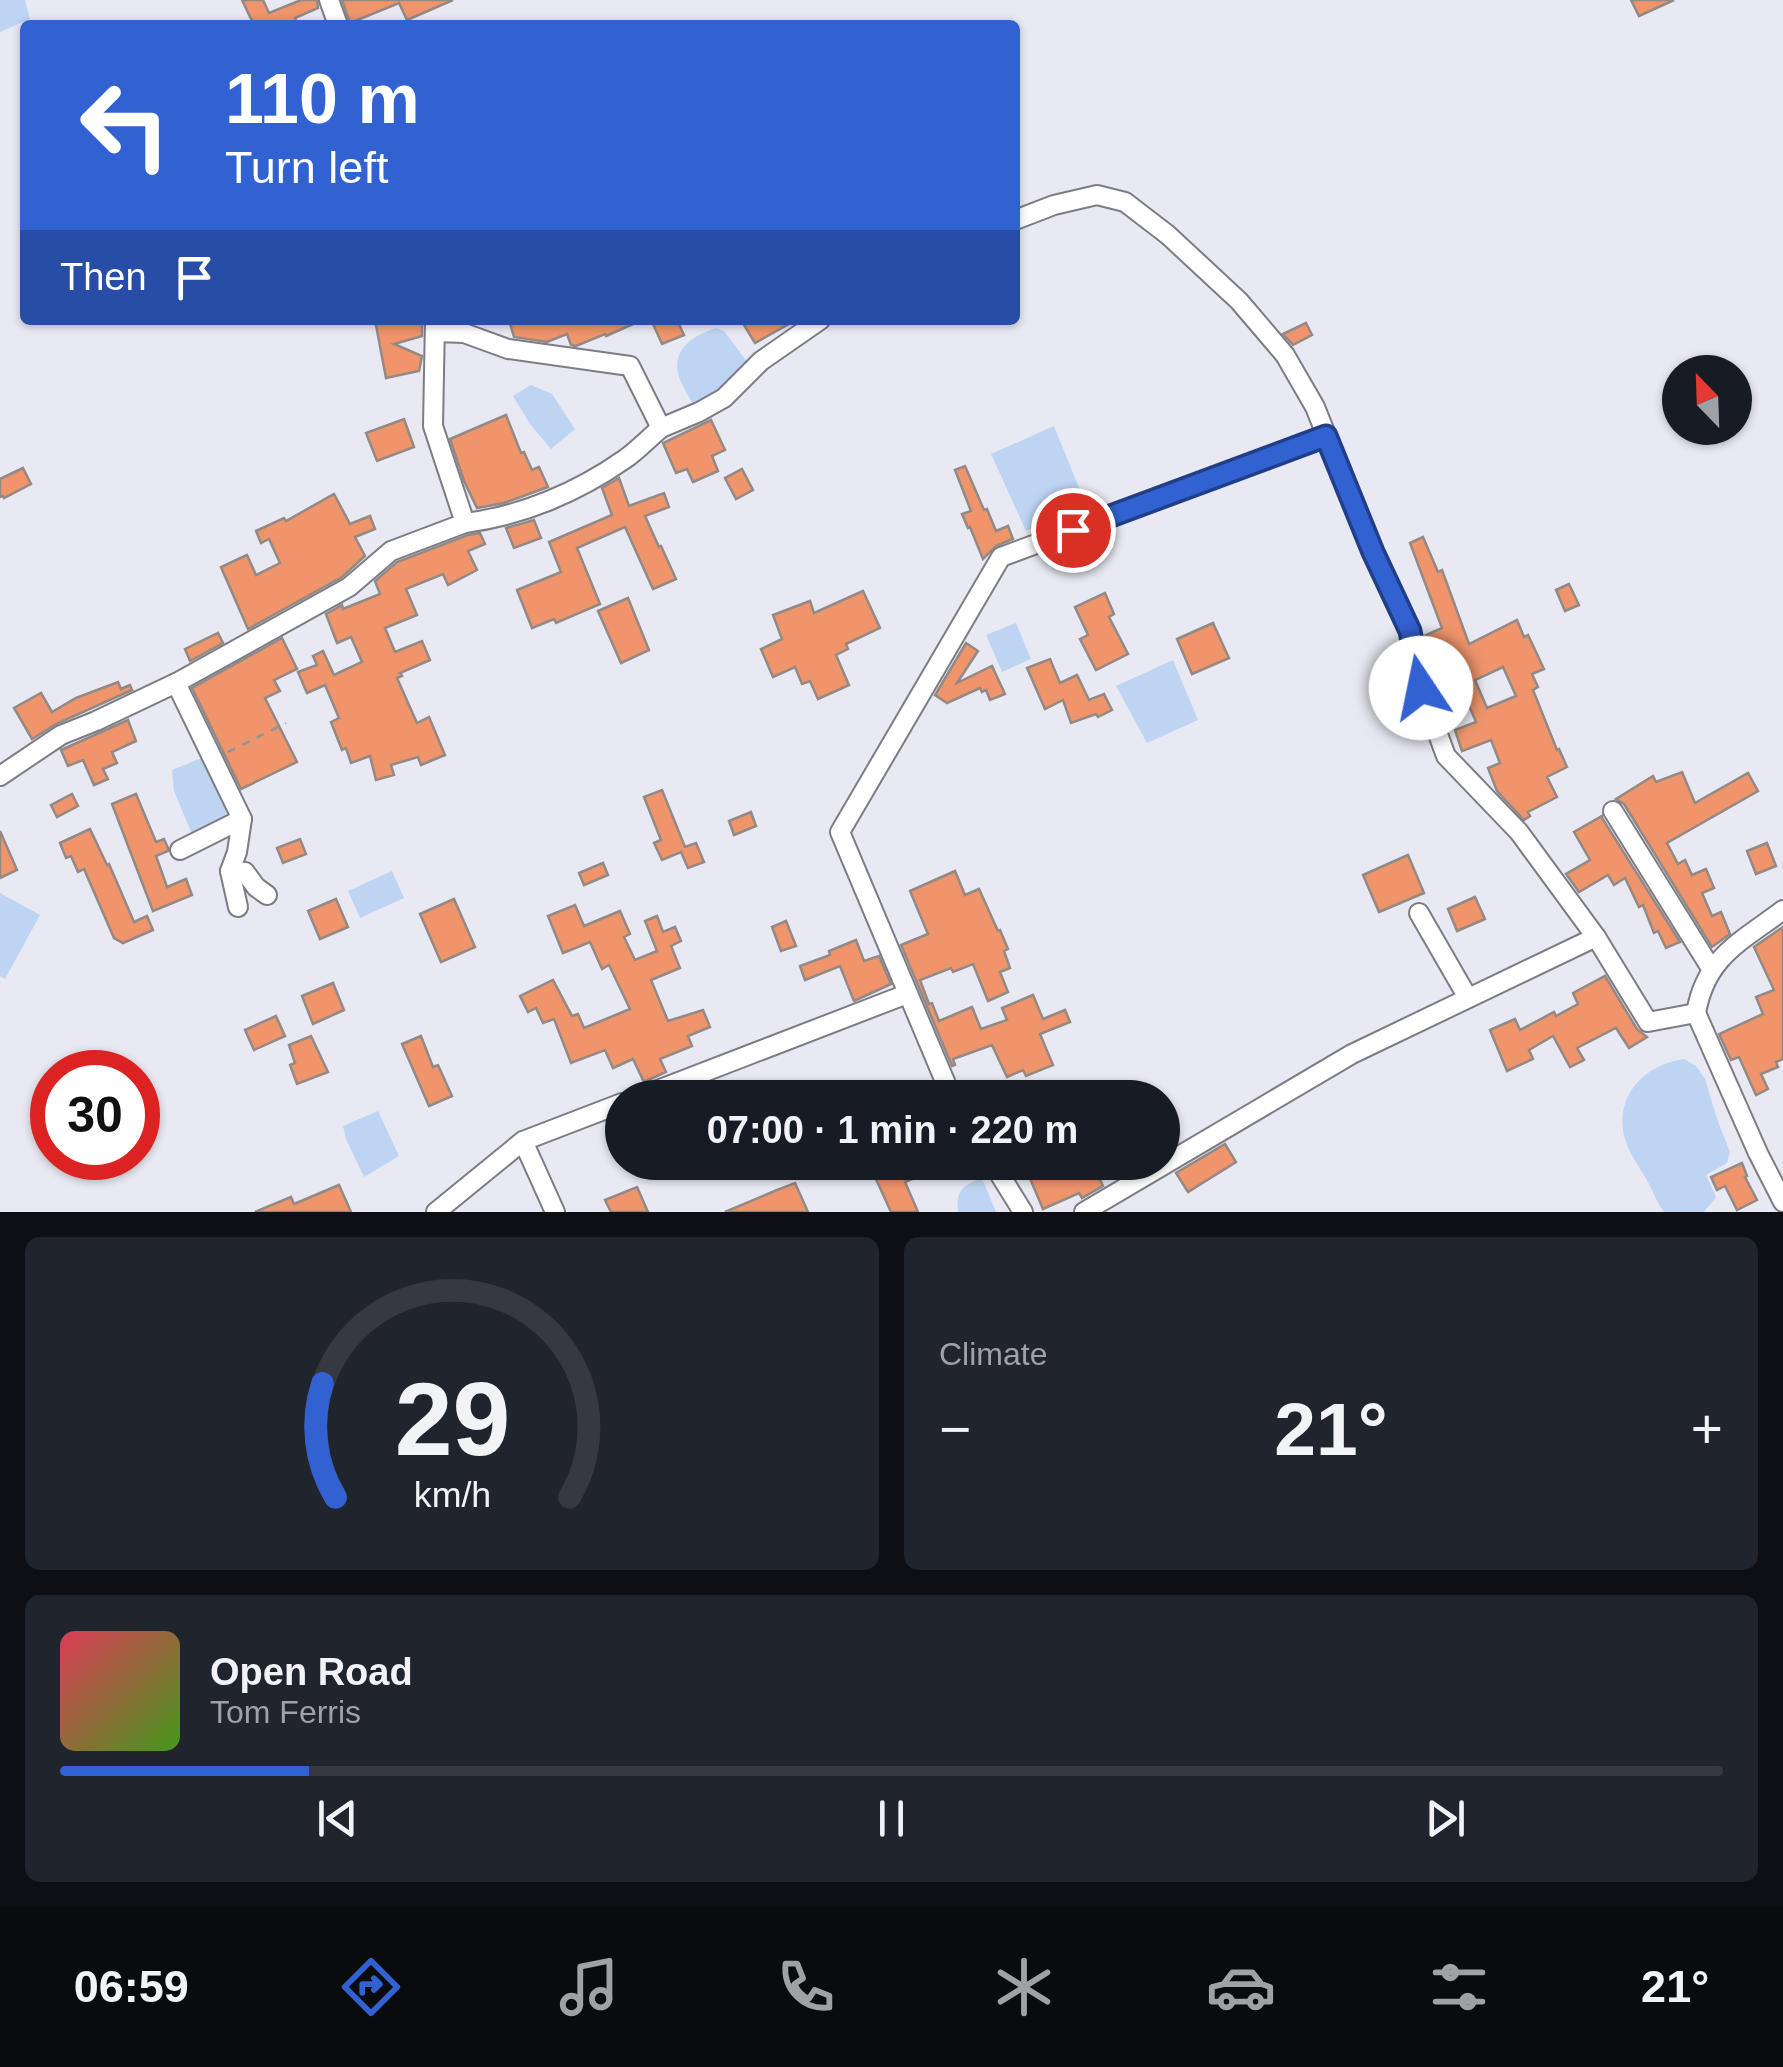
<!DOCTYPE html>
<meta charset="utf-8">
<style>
:root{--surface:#171b24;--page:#20242c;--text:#f1f3f6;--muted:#9ea1a6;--line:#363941;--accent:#3261d1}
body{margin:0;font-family:Helvetica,sans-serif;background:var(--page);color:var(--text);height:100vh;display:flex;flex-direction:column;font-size:38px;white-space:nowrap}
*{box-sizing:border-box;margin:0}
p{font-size:32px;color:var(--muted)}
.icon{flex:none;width:55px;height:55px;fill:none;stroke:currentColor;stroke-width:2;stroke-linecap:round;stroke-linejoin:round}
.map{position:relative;height:1212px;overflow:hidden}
.side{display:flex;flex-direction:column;gap:25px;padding:25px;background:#0d0f14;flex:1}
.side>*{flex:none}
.banner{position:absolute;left:20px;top:20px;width:1000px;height:305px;border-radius:10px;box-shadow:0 2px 8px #0004;background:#3261d1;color:#fff;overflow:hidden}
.needle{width:65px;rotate:337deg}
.controls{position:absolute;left:1662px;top:355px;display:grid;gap:20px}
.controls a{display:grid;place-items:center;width:90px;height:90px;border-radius:50%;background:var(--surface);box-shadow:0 2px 8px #0004;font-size:50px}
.speed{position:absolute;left:30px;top:1050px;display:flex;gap:20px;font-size:50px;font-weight:700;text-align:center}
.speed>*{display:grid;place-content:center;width:130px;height:130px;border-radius:50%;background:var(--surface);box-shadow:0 2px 8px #0004;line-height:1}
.speed .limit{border:15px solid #d22;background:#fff;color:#111}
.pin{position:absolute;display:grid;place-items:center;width:85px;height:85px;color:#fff;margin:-42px;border:5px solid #fff;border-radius:50%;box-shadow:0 2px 10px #0007}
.me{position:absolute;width:110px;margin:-55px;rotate:349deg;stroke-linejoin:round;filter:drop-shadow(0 0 8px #0008)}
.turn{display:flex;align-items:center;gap:35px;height:210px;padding:0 40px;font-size:45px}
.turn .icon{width:130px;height:130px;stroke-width:2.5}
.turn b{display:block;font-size:70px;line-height:85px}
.then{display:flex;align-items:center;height:95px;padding:0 40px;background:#0003;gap:20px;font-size:38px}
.big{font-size:75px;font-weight:800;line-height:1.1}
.side .card{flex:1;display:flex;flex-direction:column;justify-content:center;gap:15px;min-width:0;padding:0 35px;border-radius:15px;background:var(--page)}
.side .dial{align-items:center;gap:0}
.dial svg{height:260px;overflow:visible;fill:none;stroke:var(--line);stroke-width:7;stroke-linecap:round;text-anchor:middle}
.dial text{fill:var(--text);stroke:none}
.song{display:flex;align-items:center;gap:30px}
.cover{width:120px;height:120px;border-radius:15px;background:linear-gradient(135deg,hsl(350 70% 55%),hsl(100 70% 35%))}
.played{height:10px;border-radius:5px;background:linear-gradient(90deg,var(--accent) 15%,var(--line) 15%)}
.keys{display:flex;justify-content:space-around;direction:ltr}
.heat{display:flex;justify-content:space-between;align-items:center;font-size:55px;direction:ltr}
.side .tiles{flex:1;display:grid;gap:25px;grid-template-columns:1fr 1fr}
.card:last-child{grid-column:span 2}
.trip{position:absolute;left:605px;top:1080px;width:575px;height:100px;border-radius:50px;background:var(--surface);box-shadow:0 2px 8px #0004;font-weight:800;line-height:100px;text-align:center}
.tabs{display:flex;height:160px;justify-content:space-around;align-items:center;background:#090b0e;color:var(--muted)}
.tabs .icon{width:70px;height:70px}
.tabs .selected{color:var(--accent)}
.tabs b{font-size:45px;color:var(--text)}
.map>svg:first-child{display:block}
.water{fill:#bdd5f3}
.building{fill:#ef946b;stroke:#938985;stroke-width:2.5;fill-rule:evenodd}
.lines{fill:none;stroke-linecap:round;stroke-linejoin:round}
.minor-casing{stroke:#7d7c85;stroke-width:22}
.path{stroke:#93939a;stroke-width:2.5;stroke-dasharray:8 8;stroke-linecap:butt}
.minor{stroke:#fff;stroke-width:18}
.route-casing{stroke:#203f88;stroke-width:25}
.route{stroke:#3261d1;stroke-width:18}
</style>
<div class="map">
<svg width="1783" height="1212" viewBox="0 0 1783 1212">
<rect width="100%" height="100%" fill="#e9e9f3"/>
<g class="water">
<polygon points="0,0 25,0 30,19 0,32"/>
<path d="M716,328L724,331L748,363L707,402L692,403C688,394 680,383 678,373C673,347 695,335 716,328Z"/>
<polygon points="531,385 552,394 575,429 551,449 530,424 513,396"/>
<polygon points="1054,426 1086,505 1026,531 991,454"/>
<polygon points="1016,623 1031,659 1002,672 986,635"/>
<polygon points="1173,660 1198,720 1147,743 1116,686"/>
<polygon points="204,757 233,815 192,834 174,791 172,770"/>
<polygon points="392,871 404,898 360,918 348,891"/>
<polygon points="0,893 40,915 5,979 0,976"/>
<path d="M1684,1059L1696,1066L1705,1079L1717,1119L1730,1152L1727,1163L1706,1175L1716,1197L1704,1212H1664C1657,1203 1654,1193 1649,1184C1642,1170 1631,1157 1626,1142C1612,1099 1642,1065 1684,1059Z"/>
<polygon points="378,1111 399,1156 364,1177 346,1139 343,1126"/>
<path d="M982,1178L996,1212H958C956,1190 962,1186 982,1178Z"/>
</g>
<g class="building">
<polygon points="242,0 263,0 269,13 301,0 317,0 318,8 295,18 298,25 242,25 252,21"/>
<polygon points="342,0 453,0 407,20 399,3 350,23"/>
<polygon points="1631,0 1674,0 1639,16"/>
<polygon points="375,320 422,320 422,336 394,344 422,356 419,371 386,378"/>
<polygon points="509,320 642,320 606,336 605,334 576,346 571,345 567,334 547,342 514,337"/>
<polygon points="662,320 677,320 684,335 662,344 653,324"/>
<polygon points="754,320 796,320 755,343 744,325"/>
<polygon points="1306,323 1312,335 1293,345 1283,334"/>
<polygon points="506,415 521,453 524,452 532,470 539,467 548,487 504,503 477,508 464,481 450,439"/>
<polygon points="404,419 414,447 377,461 366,433"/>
<polygon points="711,420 725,450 712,456 718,471 693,482 687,469 676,473 663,443"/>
<polygon points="965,466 984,510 987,509 996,531 1008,526 1013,539 996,546 983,559 970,527 968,528 962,514 971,511 955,470"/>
<polygon points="23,468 31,484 4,498 3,496 0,497 0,479"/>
<polygon points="742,469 753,490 736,499 725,478"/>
<polygon points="619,478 629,506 664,493 669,507 645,516 659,547 661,546 676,579 653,589 625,527 577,548 600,604 556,623 554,619 532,628 517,590 561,572 549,542 612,515 602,488"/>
<polygon points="334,494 350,524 370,516 375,529 355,537 365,556 342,577 248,629 221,567 247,555 256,575 280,563 269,539 261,543 256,531 284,518 286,521"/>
<polygon points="534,520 541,538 514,548 506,528"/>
<polygon points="480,533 485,544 468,551 477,570 448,585 443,574 406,589 417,615 385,628 395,652 422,641 430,660 400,673 402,676 397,678 417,723 429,717 445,755 421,765 418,757 391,765 394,775 376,780 370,756 351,763 346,748 342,750 331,722 339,718 325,685 307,693 298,672 317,665 313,656 323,651 334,675 362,662 351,637 337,643 326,614 342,605 343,609 380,594 375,581 397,562 468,535"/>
<path d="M1423,537L1438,572L1442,570L1469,644L1517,620L1524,637L1528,635L1544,669L1532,674L1538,687L1533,690L1557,750L1559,749L1567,767L1547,777L1557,797L1528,812L1530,816L1524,820L1497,791L1488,768L1500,763L1491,740L1462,751L1455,730L1476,722L1458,680L1433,682L1424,636L1442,628L1410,543ZM1503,667L1516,696L1487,708L1475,680Z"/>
<polygon points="1569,584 1579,605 1565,611 1556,590"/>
<polygon points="863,591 880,628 846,644 848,649 836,655 849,685 818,699 810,681 802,684 795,667 773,677 761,649 782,639 773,615 810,601 814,613"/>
<polygon points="1105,593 1114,614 1109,617 1128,654 1096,670 1080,639 1088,635 1075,607"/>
<polygon points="628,598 649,650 621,663 598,611"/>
<polygon points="1213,623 1229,658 1192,674 1177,639"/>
<polygon points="218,633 223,643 190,661 185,649"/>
<polygon points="282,638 297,669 274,680 280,691 265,698 297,762 241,789 192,688"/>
<polygon points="966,643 978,651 957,683 992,666 1005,694 990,700 986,690 982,692 980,688 947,703 935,695"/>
<polygon points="1050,659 1060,683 1077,675 1089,700 1104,694 1112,710 1098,717 1096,714 1071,723 1063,700 1045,709 1027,668"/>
<polygon points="118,682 121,689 130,685 132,690 56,724 32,739 14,708 41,693 52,712 76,698"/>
<polygon points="128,720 136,741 112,752 117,763 103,769 108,779 94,785 83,760 68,766 61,750"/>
<polygon points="1682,772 1695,803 1748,773 1758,791 1667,843 1678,864 1685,860 1692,875 1706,869 1714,888 1702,893 1712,916 1721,912 1730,934 1712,947 1624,804 1616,799 1653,776 1656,782"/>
<polygon points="662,790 685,847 696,843 704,862 688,868 681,852 662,860 654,843 661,840 644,797"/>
<polygon points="72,794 78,806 57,817 51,805"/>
<polygon points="136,794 156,842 164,839 168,848 168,851 156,856 167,887 186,879 192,895 153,911 112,804"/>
<polygon points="751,812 756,826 734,835 729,821"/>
<polygon points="1602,816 1602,818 1680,942 1666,948 1658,931 1654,933 1643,905 1639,907 1625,878 1614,885 1608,875 1579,892 1566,874 1590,860 1574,832"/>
<polygon points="90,829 107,865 109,864 134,922 147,916 153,930 123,943 114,938 84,869 78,872 71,856 66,858 60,843"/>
<polygon points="0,831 17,870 0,878"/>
<polygon points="300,839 306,854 283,863 277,848"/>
<polygon points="1767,843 1776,866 1756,874 1747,851"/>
<polygon points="1408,855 1424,893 1379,912 1363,875"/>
<polygon points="603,863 608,875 584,885 579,873"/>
<polygon points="955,871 965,895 979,889 998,931 1000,930 1008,949 1004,951 1010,968 1000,972 1008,992 988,1001 973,964 953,972 951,968 920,980 929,1004 932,1003 939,1021 972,1007 981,1029 1007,1020 1002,1008 1033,995 1043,1019 1065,1010 1070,1022 1040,1034 1053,1065 1026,1076 1023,1070 1007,1077 992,1045 953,1059 955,1065 952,1066 901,945 928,934 910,891"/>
<polygon points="1475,897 1485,919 1457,931 1448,909"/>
<polygon points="336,899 348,927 320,939 308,911"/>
<polygon points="454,899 475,947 441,962 420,914"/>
<polygon points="575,905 584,926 620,911 630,934 624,937 635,960 657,951 645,921 657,916 663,932 675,927 681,941 671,946 680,968 651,980 668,1021 703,1010 710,1027 688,1036 692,1046 660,1059 666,1072 644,1082 633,1059 613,1068 605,1050 571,1063 554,1019 543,1023 536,1008 528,1012 520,996 553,980 572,1016 578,1014 584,1028 630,1009 609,965 602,969 590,942 563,953 548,916"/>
<polygon points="786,921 796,946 781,951 772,927"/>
<polygon points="1783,927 1783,1059 1776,1062 1778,1067 1761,1074 1768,1089 1756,1095 1739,1057 1731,1060 1719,1034 1763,1014 1756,997 1774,990 1754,947"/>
<polygon points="856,940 864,961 879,956 891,984 854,1001 840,966 805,980 800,966 830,955 829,951"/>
<polygon points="1605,976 1637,1029 1647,1037 1629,1048 1616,1028 1577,1048 1584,1060 1570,1067 1553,1036 1529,1050 1533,1059 1507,1071 1490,1030 1515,1019 1520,1030 1554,1012 1556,1016 1578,1004 1573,993"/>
<polygon points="333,983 344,1010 313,1024 302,996"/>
<polygon points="276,1016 285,1036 254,1050 245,1030"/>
<polygon points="311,1036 328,1072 297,1084 290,1065 295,1063 289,1045"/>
<polygon points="421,1036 433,1067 438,1065 452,1096 429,1106 402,1044"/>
<polygon points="1225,1144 1236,1162 1188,1192 1176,1173"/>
<polygon points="884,1162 905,1162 907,1167 919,1162 950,1163 905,1182 918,1212 891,1212 871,1168"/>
<polygon points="1023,1162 1092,1162 1103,1186 1082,1198 1079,1193 1043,1209"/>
<polygon points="1742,1163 1747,1176 1745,1177 1757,1200 1737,1210 1725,1186 1717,1190 1711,1177"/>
<polygon points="795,1183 808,1212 725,1212 777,1190"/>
<polygon points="339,1185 351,1212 255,1212 291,1197 294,1204"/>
<polygon points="637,1187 648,1212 611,1212 605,1200"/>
</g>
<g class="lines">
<g class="minor-casing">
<g id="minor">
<polyline points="329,0 338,25"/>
<polyline points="1015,220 1054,205 1097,195 1125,202 1168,235 1239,301 1285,355 1315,407 1373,552 1410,631 1421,688 1446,756 1519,832 1596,937 1648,1022 1696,1013 1758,1153 1783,1202"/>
<polyline points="435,332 464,333 508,349 630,366 661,428 699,412 724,398 761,361 820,320"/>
<path d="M465,523C522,516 578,492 625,459C638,450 649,438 661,428"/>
<polyline points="0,776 61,735 96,721 176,683"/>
<polyline points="1613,811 1712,970"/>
<polyline points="180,850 242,819 176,683 349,587 391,551 465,523 433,426 435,320"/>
<polyline points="230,871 245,872 256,887 267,895"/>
<polyline points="238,907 230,871 237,852 242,819"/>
<polyline points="1419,913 1468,998"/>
<path d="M1696,1013C1706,956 1741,942 1783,910"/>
<polyline points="637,1098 907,994"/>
<polyline points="952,1098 840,832 1001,557 1326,436"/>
<polyline points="523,1141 555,1212"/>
<polyline points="992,1162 1023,1212"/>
<polyline points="436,1212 523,1141 622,1103"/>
<polyline points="1084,1212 1352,1054 1596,937"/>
</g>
</g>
<polyline class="path" points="228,752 286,723"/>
<use href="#minor" class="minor"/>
</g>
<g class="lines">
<g class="route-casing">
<polyline id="route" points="1073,530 1326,436 1373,552 1410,631 1421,688"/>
</g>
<use href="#route" class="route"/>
</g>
</svg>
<div class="controls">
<a><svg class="needle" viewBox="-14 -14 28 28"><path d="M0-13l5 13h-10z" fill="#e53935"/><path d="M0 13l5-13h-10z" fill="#9ea1a6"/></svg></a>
</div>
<div class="speed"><div class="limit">30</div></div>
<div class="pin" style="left:1073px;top:530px;background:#d93025"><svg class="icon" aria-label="arrive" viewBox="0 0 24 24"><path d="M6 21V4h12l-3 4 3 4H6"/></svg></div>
<svg class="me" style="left:1421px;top:688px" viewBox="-20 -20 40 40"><circle r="19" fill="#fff"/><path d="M0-13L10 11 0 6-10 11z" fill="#3261d1"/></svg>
<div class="trip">07:00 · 1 min · 220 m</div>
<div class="banner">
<div class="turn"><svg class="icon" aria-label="left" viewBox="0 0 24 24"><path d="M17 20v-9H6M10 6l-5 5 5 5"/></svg><div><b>110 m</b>Turn left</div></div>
<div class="then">Then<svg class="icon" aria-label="arrive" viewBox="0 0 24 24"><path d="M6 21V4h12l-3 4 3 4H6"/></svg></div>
</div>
</div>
<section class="side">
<div class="tiles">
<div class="card dial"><svg viewBox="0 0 100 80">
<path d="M14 69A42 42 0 1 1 86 69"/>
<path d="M14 69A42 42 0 0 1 10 34" stroke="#3261d1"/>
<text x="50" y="56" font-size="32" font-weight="700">29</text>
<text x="50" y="72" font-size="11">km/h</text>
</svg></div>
<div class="card"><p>Climate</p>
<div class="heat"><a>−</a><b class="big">21°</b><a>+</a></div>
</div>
<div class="card">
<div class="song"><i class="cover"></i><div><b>Open Road</b><p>Tom Ferris</p></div></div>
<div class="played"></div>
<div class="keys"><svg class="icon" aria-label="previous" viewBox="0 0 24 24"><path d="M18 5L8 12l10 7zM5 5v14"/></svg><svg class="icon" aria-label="pause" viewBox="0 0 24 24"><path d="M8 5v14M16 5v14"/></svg><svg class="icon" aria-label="next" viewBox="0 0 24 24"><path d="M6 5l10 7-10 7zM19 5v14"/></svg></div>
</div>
</div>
</section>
<nav class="tabs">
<b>06:59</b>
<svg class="icon selected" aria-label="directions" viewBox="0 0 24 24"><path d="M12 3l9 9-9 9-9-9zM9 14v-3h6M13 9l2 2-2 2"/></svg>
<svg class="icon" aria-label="music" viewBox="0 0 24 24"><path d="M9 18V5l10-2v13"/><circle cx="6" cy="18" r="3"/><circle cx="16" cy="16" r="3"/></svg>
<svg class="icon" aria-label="phone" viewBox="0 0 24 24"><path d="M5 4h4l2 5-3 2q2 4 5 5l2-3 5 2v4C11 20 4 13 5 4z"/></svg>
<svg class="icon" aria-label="climate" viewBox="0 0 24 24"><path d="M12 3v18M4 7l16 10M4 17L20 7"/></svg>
<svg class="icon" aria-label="car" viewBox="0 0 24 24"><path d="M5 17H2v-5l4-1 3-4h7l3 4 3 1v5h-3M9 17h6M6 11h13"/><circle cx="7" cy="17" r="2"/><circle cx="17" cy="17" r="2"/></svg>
<svg class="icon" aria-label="filters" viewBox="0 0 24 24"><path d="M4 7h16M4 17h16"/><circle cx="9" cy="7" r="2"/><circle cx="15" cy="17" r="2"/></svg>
<b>21°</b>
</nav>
